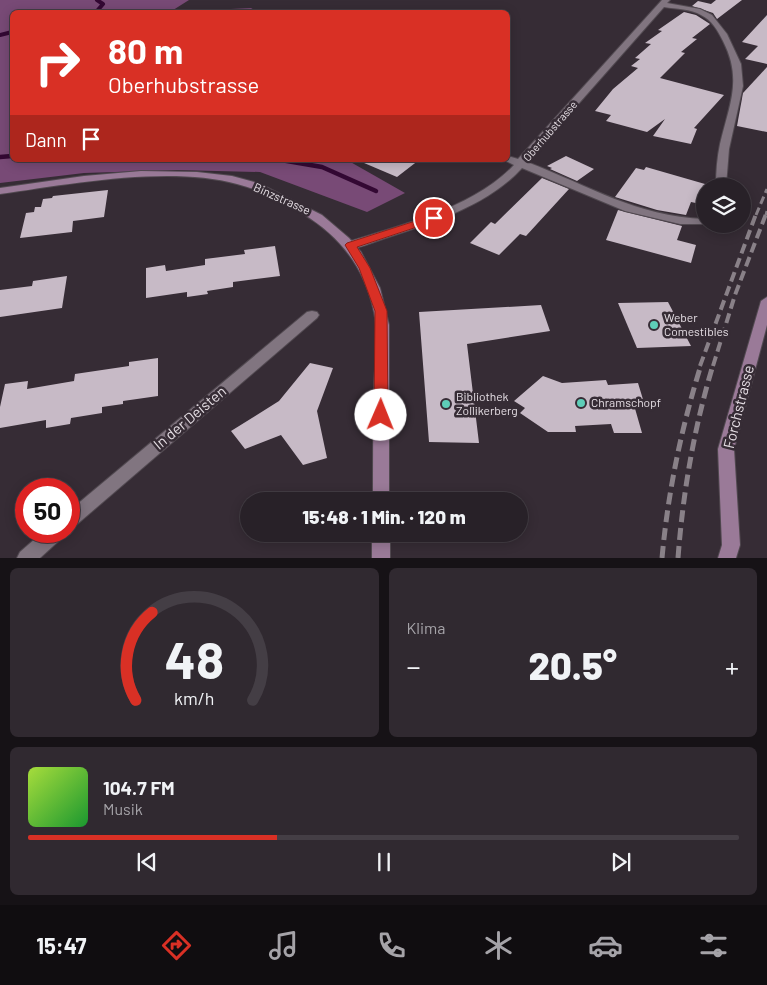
<!DOCTYPE html>
<html lang="de">
<meta charset="utf-8">
<style>
:root{--surface:#282128;--page:#302930;--text:#f1f3f6;--muted:#a5a3a8;--line:#443e45;--accent:#d93025}
body{margin:0;font-family:Barlow,sans-serif;background:var(--page);color:var(--text);height:100vh;display:flex;flex-direction:column;font-size:19px;white-space:nowrap}
*{box-sizing:border-box;margin:0}
p{font-size:16px;color:var(--muted)}
.icon{flex:none;width:28px;height:28px;fill:none;stroke:currentColor;stroke-width:2;stroke-linecap:round;stroke-linejoin:round}
.map{position:relative;height:558px;overflow:hidden}
.panel{display:flex;flex-direction:column;gap:10px;padding:10px;background:#161216;flex:1}
.panel>*{flex:none}
.top-card{position:absolute;left:10px;top:10px;width:500px;height:152px;border-radius:8px;box-shadow:0 2px 12px #0003,0 0 0 1px var(--line);background:#d93025;color:#fff;overflow:hidden}
.buttons{position:absolute;left:696px;top:178px;display:grid;gap:10px}
.buttons a{display:grid;place-items:center;width:55px;height:55px;border-radius:50%;background:var(--surface);box-shadow:0 2px 12px #0003,0 0 0 1px var(--line);font-size:25px}
.speed{position:absolute;left:15px;top:478px;display:flex;gap:10px;font-size:25px;font-weight:700;text-align:center}
.speed>*{display:grid;place-content:center;width:65px;height:65px;border-radius:50%;background:var(--surface);box-shadow:0 2px 12px #0003,0 0 0 1px var(--line);line-height:1}
.speed .limit{border:8px solid #d22;background:#fff;color:#111}
.pin{position:absolute;display:grid;place-items:center;width:42px;height:42px;color:#fff;margin:-21px;border:2px solid #fff;border-radius:50%;box-shadow:0 1px 5px #0007}
.me{position:absolute;width:55px;margin:-28px;rotate:1deg;stroke-linejoin:round;filter:drop-shadow(0 0 4px #0008)}
.turn{display:flex;align-items:center;gap:18px;height:105px;padding:0 15px;font-size:22px}
.turn .icon{width:65px;height:65px;stroke-width:2.5}
.turn b{display:block;font-size:35px;line-height:42px}
.then{display:flex;align-items:center;height:48px;padding:0 15px;background:#0003;gap:10px;font-size:19px}
.big{font-size:38px;font-weight:800;line-height:1.1}
.panel .tile{flex:1;display:flex;flex-direction:column;justify-content:center;gap:8px;min-width:0;padding:0 18px;border-radius:8px;background:var(--page)}
.panel .dial{align-items:center;gap:0}
.dial svg{height:130px;overflow:visible;fill:none;stroke:var(--line);stroke-width:7;stroke-linecap:round;text-anchor:middle}
.dial text{fill:var(--text);stroke:none}
.song{display:flex;align-items:center;gap:15px}
.cover{width:60px;height:60px;border-radius:8px;background:linear-gradient(135deg,hsl(80 70% 55%),hsl(130 70% 35%))}
.played{height:5px;border-radius:2px;background:linear-gradient(90deg,var(--accent) 35%,var(--line) 35%)}
.keys{display:flex;justify-content:space-around;direction:ltr}
.heat{display:flex;justify-content:space-between;align-items:center;font-size:28px;direction:ltr}
.panel .tiles{flex:1;display:grid;gap:10px;grid-template-columns:1fr 1fr}
.tile:last-child{grid-column:span 2}
.trip{position:absolute;left:240px;top:492px;width:288px;height:50px;border-radius:25px;background:var(--surface);box-shadow:0 2px 12px #0003,0 0 0 1px var(--line);font-weight:800;line-height:50px;text-align:center}
.tabs{display:flex;height:80px;justify-content:space-around;align-items:center;background:#100d10;color:var(--muted)}
.tabs .icon{width:35px;height:35px}
.tabs .on{color:var(--accent)}
.tabs b{font-size:22px;color:var(--text)}
.map>svg:first-child{display:block}
.forest{fill:#784a76}
.lines{fill:none;stroke-linecap:round;stroke-linejoin:round}
.stream-far1{stroke:#330833;stroke-width:4}
.stream{stroke:#330833;stroke-width:4.5}
.building{fill:#c7bac6}
.street-casing{stroke:#514950;stroke-width:2}
.secondary-casing{stroke:#514950;stroke-width:2}
.street{fill:#817580;fill-rule:evenodd}
.secondary{fill:#9a7a98;fill-rule:evenodd}
.rail-far2{stroke:#898188;stroke-width:3;stroke-dasharray:8 4;stroke-linecap:butt}
.rail-far1{stroke:#898188;stroke-width:4;stroke-dasharray:10 5;stroke-linecap:butt}
.rail{stroke:#898188;stroke-width:5;stroke-dasharray:12 6;stroke-linecap:butt}
.route{fill:#d93025;stroke:#8d1f18}
.poi-dot{fill:#5eceb8;stroke:#362c35;stroke-width:2}
.labels{text-anchor:middle;stroke-width:5;stroke-linejoin:round;paint-order:stroke}
.far-street-label{font-size:11px;fill:#e5dee4;stroke:#362c35}
.street-label{font-size:12px;fill:#e5dee4;stroke:#362c35}
.poi-label{font-size:12px;fill:#e5dee4;stroke:#362c35;text-anchor:start}
.near-street-label{font-size:15px;fill:#e5dee4;stroke:#362c35}
</style>
<div class="map">
<svg width="767" height="558" viewBox="0 0 767 558">
<rect width="100%" height="100%" fill="#362c35"/>
<polygon class="forest" points="0,0 189,0 170,12 251,8 256,11 236,12 12,12 12,160 347,160 405,193 367,212 260,172 177,170 84,173 0,183"/>
<g class="lines">
<g class="stream-far1">
<polyline points="93,12 97,11 103,4 97,0"/>
<polyline points="0,35 12,32"/>
</g>
<g class="stream">
<polyline points="0,157 12,156"/>
<polyline points="281,160 322,167 376,191"/>
</g>
</g>
<g class="building">
<polygon points="716,0 742,0 717,19 713,13 692,6 698,1 711,4"/>
<polygon points="684,12 696,15 710,24 692,38 697,39 681,52 685,53 660,78 724,95 694,128 697,129 691,144 653,136 665,119 647,132 606,121 611,115 595,111 613,89 638,68 631,66 640,59 635,58 651,44 645,43 662,31 658,30"/>
<polygon points="767,15 767,64 745,59 758,46 742,42"/>
<polygon points="767,67 767,132 737,126 743,93"/>
<polygon points="566,156 594,169 577,181 550,169 552,168 547,166"/>
<polygon points="357,160 419,160 397,177"/>
<polygon points="646,167 705,184 705,205 691,202 686,215 657,210 615,197 636,168 644,170"/>
<polygon points="542,178 569,189 526,236 520,234 499,255 470,243 491,222 495,224"/>
<polygon points="108,190 104,217 73,221 72,232 20,238 26,213 34,212 35,207 41,207 43,199 52,198 53,196"/>
<polygon points="618,210 682,226 677,240 696,245 691,263 606,240"/>
<polygon points="275,246 280,276 233,282 233,287 207,291 208,294 187,297 187,292 146,298 146,268 165,265 166,271 205,265 205,259 245,254 244,250"/>
<polygon points="67,276 62,308 0,317 0,290 32,286 33,281"/>
<polygon points="668,302 691,346 637,348 618,303"/>
<polygon points="541,305 550,331 467,344 479,443 429,442 419,312"/>
<polygon points="158,358 158,396 123,401 123,404 102,407 102,413 71,418 70,424 46,428 46,420 0,428 0,407 5,384 28,381 27,389 74,381 75,374 129,366 129,362"/>
<polygon points="310,363 333,368 317,411 327,458 303,465 281,435 245,449 231,431 279,401"/>
<polygon points="543,376 562,383 606,380 608,385 638,383 645,406 634,405 642,433 614,433 611,424 575,426 576,432 548,432 520,413 525,408 514,401"/>
</g>
<g class="lines">
<g class="street-casing">
<g id="street">
<path d="M662,0H670L667,3L700,9L712,15L727,34L741,64L743,86L729,149L726,186H716C716,172 717,158 720,144C729,105 743,80 723,41C718,31 712,20 701,15C691,9 676,9 664,7L527,162C590,186 635,216 705,219V224H709H680L625,211L522,168C487,207 428,224 380,240C370,243 357,250 347,248L345,245L347,242C400,226 475,207 514,165L504,160H508V156L518,159Z"/>
<polygon points="312,311 317,312 319,315 317,318 75,526 69,529 69,511 307,312"/>
<polygon points="44,531 66,531 63,537 40,558 17,558 20,552"/>
</g>
</g>
<g class="secondary-casing">
<g id="secondary">
<path d="M141,171L197,172L232,176L258,183L322,215L349,238L361,252L380,288L389,325V501H373C373,463 373,425 374,387C375,362 379,336 374,312C365,268 340,236 303,214C283,201 260,190 237,184C170,165 69,184 0,194V188L84,176Z"/>
<polygon points="767,297 767,325 734,449 740,545 736,558 718,558 722,545 718,449 761,301"/>
<rect x="372" y="534" width="18" height="24"/>
</g>
</g>
<use href="#street" class="street"/>
<use href="#secondary" class="secondary"/>
<g class="rail-far2">
<polyline points="756,215 767,189"/>
<polyline points="766,215 767,211"/>
</g>
<g class="rail-far1">
<polyline points="700,366 756,214"/>
<polyline points="713,366 735,295 766,214"/>
</g>
<g class="rail">
<path d="M662,558C668,492 681,429 701,365"/>
<path d="M678,558C683,492 694,428 713,365"/>
</g>
</g>
<polygon class="route" points="434,215 438,216 439,218 438,220 357,247 370,268 387,311 388,415 386,419 381,421 376,419 374,415 375,311 359,268 345,245 347,243"/>
<g class="poi-dot">
<circle cx="654" cy="325" r="5"/>
<circle cx="581" cy="403" r="5"/>
<circle cx="446" cy="404" r="5"/>
</g>
<g class="labels">
<g class="far-street-label">
<text transform="translate(550 131) rotate(-49)" y="4">Oberhubstrasse</text>
</g>
<g class="street-label">
<text transform="translate(282 199) rotate(24)" y="4">Binzstrasse</text>
</g>
<g class="poi-label">
<text x="664" y="322">Weber<tspan x="664" dy="14">Comestibles</tspan></text>
<text x="456" y="401">Bibliothek<tspan x="456" dy="14">Zollikerberg</tspan></text>
<text x="591" y="407">Chramschopf</text>
</g>
<g class="near-street-label">
<text transform="translate(739 407) rotate(-76)" y="5">Forchstrasse</text>
<text transform="translate(190 418) rotate(-40)" y="5">In der Deisten</text>
</g>
</g>
</svg>
<div class="buttons">
<a><svg class="icon" aria-label="layers" viewBox="0 0 24 24"><path d="M12 4l9 5-9 5-9-5zM3 14l9 5 9-5"/></svg></a>
</div>
<div class="speed"><div class="limit">50</div></div>
<div class="pin" style="left:434px;top:218px;background:#d93025"><svg class="icon" aria-label="arrive" viewBox="0 0 24 24"><path d="M6 21V4h12l-3 4 3 4H6"/></svg></div>
<svg class="me" style="left:381px;top:415px" viewBox="-20 -20 40 40"><circle r="19" fill="#fff"/><path d="M0-13L10 11 0 6-10 11z" fill="#d93025"/></svg>
<div class="trip">15:48 · 1 Min. · 120 m</div>
<div class="top-card">
<div class="turn"><svg class="icon" aria-label="right" viewBox="0 0 24 24"><path d="M7 20v-9h11M14 6l5 5-5 5"/></svg><div><b>80 m</b>Oberhubstrasse</div></div>
<div class="then">Dann<svg class="icon" aria-label="arrive" viewBox="0 0 24 24"><path d="M6 21V4h12l-3 4 3 4H6"/></svg></div>
</div>
</div>
<section class="panel">
<div class="tiles">
<div class="tile dial"><svg viewBox="0 0 100 80">
<path d="M14 69A42 42 0 1 1 86 69"/>
<path d="M14 69A42 42 0 0 1 24 15" stroke="#d93025"/>
<text x="50" y="56" font-size="32" font-weight="700">48</text>
<text x="50" y="72" font-size="11">km/h</text>
</svg></div>
<div class="tile"><p>Klima</p>
<div class="heat"><a>−</a><b class="big">20.5°</b><a>+</a></div>
</div>
<div class="tile">
<div class="song"><i class="cover"></i><div><b>104.7 FM</b><p>Musik</p></div></div>
<div class="played"></div>
<div class="keys"><svg class="icon" aria-label="previous" viewBox="0 0 24 24"><path d="M18 5L8 12l10 7zM5 5v14"/></svg><svg class="icon" aria-label="pause" viewBox="0 0 24 24"><path d="M8 5v14M16 5v14"/></svg><svg class="icon" aria-label="next" viewBox="0 0 24 24"><path d="M6 5l10 7-10 7zM19 5v14"/></svg></div>
</div>
</div>
</section>
<nav class="tabs">
<b>15:47</b>
<svg class="icon on" aria-label="directions" viewBox="0 0 24 24"><path d="M12 3l9 9-9 9-9-9zM9 14v-3h6M13 9l2 2-2 2"/></svg>
<svg class="icon" aria-label="music" viewBox="0 0 24 24"><path d="M9 18V5l10-2v13"/><circle cx="6" cy="18" r="3"/><circle cx="16" cy="16" r="3"/></svg>
<svg class="icon" aria-label="phone" viewBox="0 0 24 24"><path d="M5 4h4l2 5-3 2q2 4 5 5l2-3 5 2v4C11 20 4 13 5 4z"/></svg>
<svg class="icon" aria-label="climate" viewBox="0 0 24 24"><path d="M12 3v18M4 7l16 10M4 17L20 7"/></svg>
<svg class="icon" aria-label="car" viewBox="0 0 24 24"><path d="M5 17H2v-5l4-1 3-4h7l3 4 3 1v5h-3M9 17h6M6 11h13"/><circle cx="7" cy="17" r="2"/><circle cx="17" cy="17" r="2"/></svg>
<svg class="icon" aria-label="filters" viewBox="0 0 24 24"><path d="M4 7h16M4 17h16"/><circle cx="9" cy="7" r="2"/><circle cx="15" cy="17" r="2"/></svg>
</nav>
